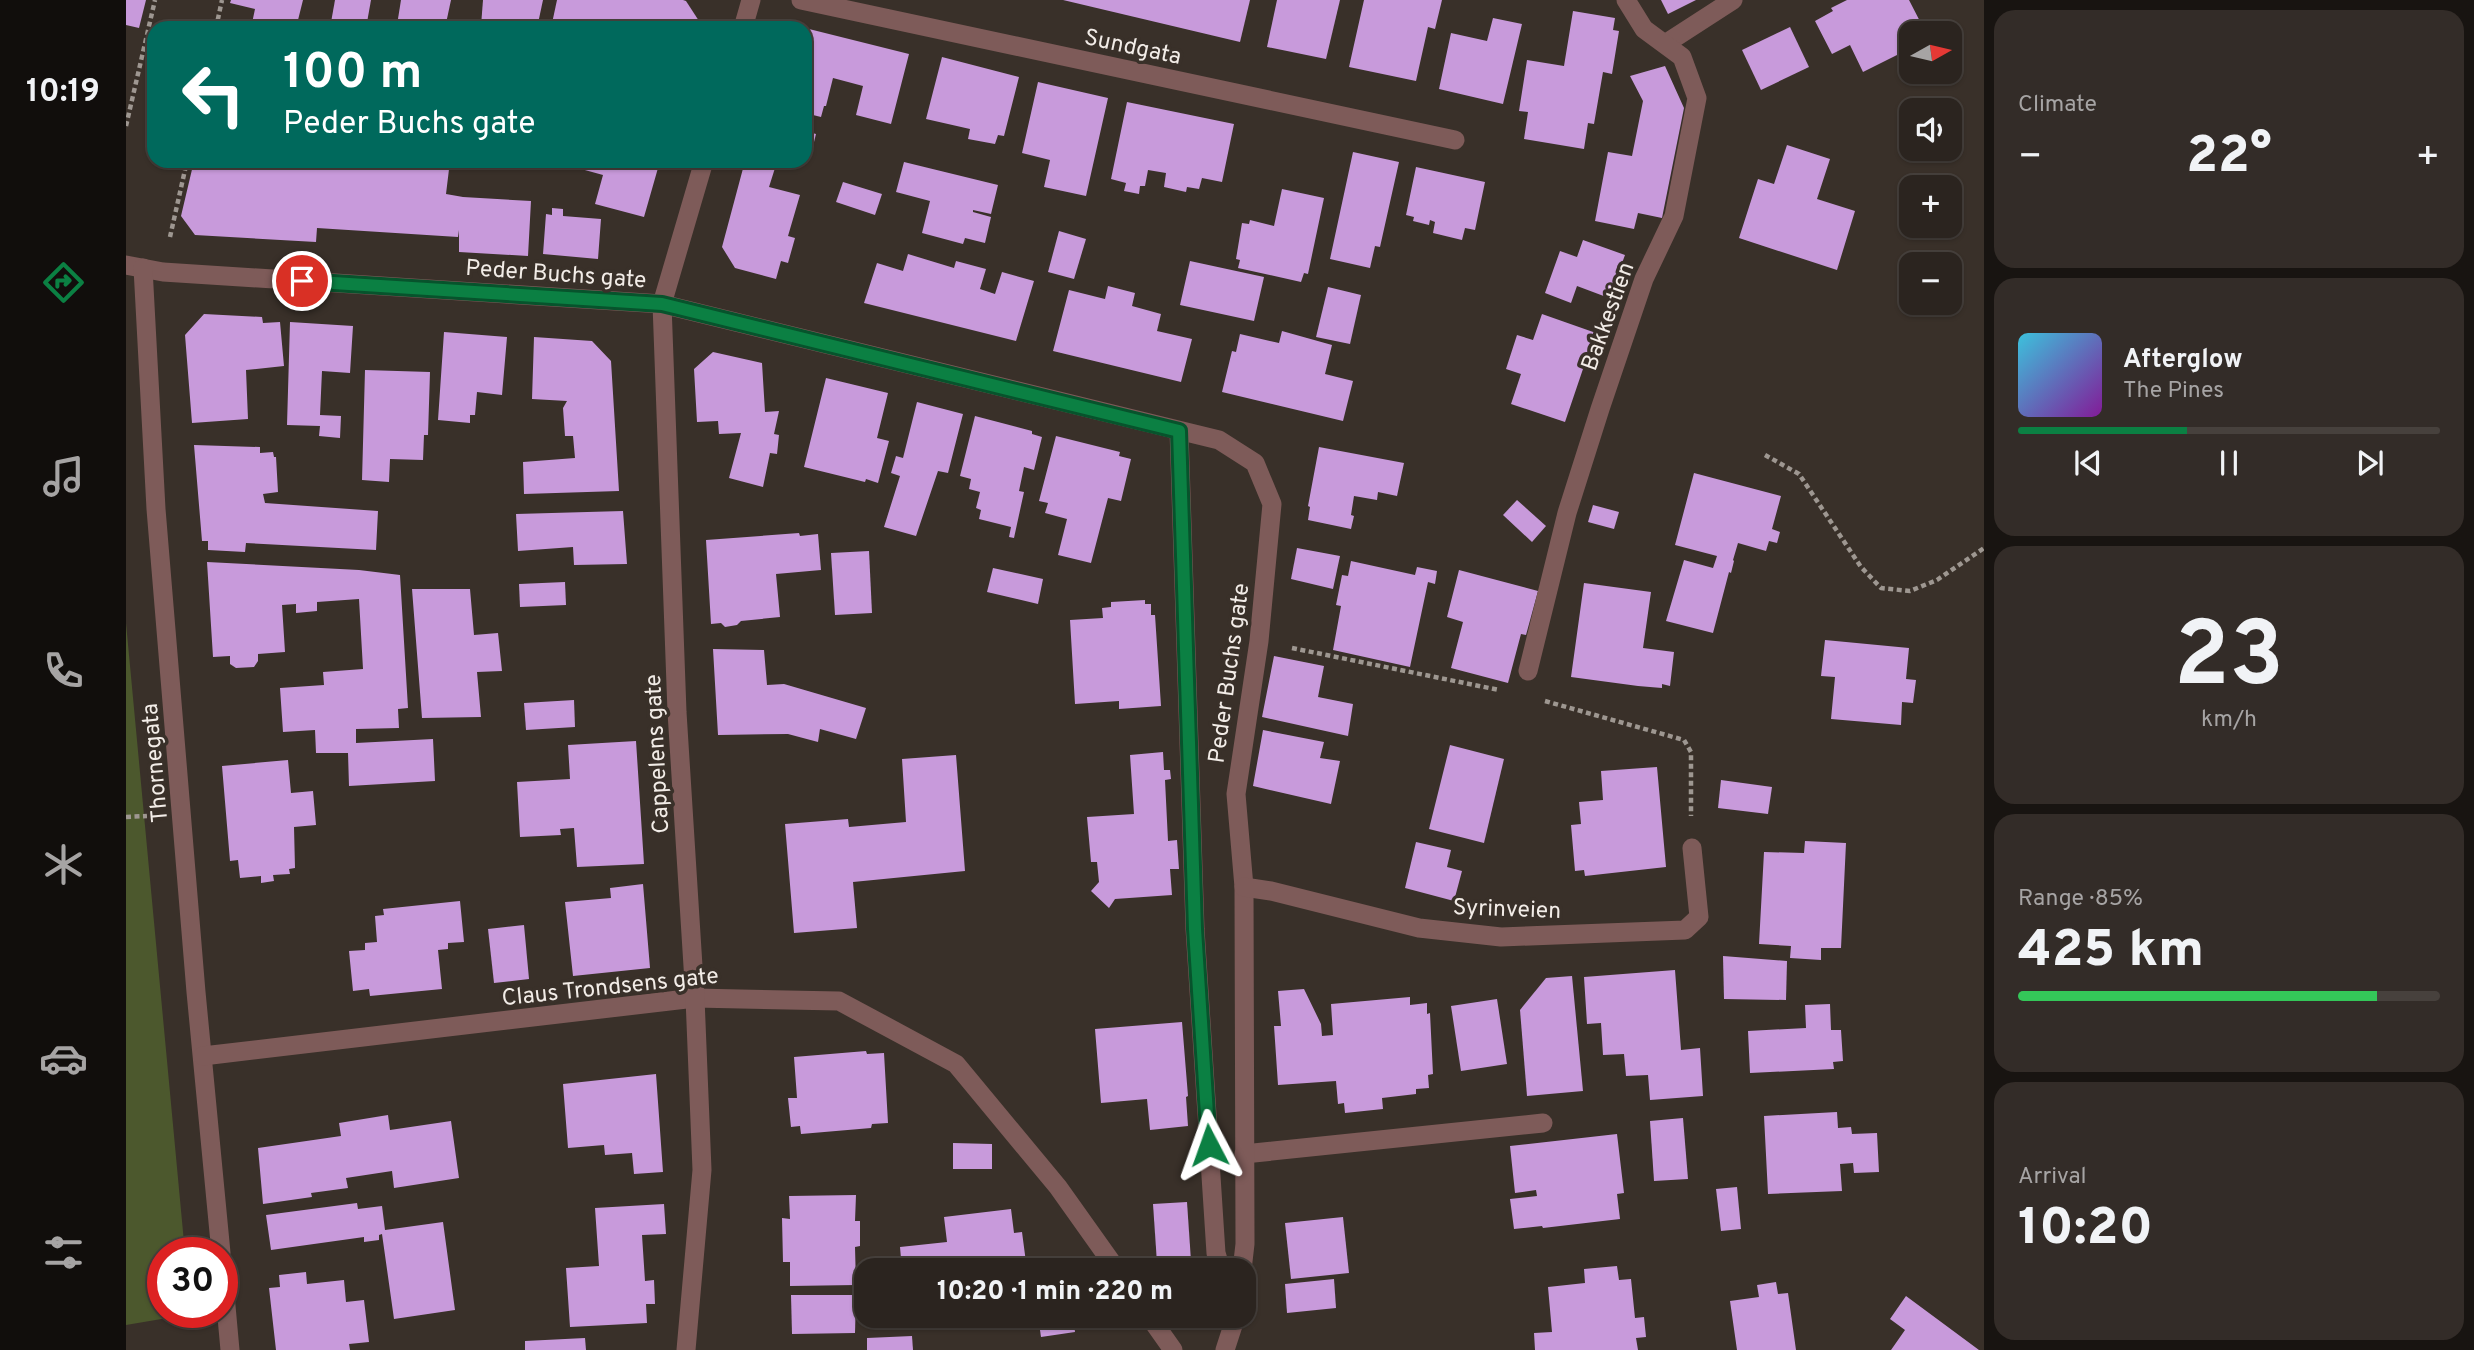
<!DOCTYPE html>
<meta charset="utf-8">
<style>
:root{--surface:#2b241f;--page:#332c28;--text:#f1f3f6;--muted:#a6a4a4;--line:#47413d;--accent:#0b8043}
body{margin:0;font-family:Overpass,sans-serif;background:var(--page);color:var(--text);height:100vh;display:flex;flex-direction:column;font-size:26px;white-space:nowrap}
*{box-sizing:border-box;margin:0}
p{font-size:23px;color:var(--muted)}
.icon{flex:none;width:38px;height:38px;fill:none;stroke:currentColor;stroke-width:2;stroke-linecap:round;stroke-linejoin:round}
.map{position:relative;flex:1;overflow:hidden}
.details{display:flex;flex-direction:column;gap:10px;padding:10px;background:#181411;width:490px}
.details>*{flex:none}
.top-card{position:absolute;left:21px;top:21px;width:665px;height:147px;border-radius:21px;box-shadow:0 2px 5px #0004,0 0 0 2px var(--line);background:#00695c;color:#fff;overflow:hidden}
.needle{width:46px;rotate:82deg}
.controls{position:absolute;left:1773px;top:21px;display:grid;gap:14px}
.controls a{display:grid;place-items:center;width:63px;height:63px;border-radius:14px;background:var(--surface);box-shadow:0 2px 5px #0004,0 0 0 2px var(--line);font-size:35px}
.speed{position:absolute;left:21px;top:1237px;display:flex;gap:14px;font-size:35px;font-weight:700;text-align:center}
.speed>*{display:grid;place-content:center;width:91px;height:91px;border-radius:50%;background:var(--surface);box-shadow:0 2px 5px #0004,0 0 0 2px var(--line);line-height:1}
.speed .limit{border:10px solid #d22;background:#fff;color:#111}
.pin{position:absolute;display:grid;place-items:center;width:60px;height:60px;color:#fff;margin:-30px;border:4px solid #fff;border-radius:50%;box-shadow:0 2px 7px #0007}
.me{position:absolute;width:77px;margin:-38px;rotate:356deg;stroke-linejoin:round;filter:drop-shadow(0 0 5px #0008)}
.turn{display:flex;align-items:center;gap:24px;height:147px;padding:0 21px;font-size:32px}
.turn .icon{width:91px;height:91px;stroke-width:2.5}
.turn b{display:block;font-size:49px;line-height:60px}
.big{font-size:52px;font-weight:800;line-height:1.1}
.details .widget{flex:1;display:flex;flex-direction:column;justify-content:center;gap:10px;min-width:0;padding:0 24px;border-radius:21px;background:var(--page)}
.details .dial{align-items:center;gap:0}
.dial b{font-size:91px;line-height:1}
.song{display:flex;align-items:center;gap:21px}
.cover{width:84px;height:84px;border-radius:10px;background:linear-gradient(135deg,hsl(190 70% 55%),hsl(290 70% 35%))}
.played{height:7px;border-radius:4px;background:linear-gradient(90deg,var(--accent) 40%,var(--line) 40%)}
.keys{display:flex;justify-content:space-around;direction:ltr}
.heat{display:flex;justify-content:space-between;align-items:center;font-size:38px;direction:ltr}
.charge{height:10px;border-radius:5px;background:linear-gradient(90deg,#34c759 85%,var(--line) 0)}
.trip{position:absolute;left:728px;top:1258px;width:402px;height:70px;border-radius:21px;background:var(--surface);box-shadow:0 2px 5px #0004,0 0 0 2px var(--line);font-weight:800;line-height:70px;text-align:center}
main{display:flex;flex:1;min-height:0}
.dock{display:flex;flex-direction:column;width:126px;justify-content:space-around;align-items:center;background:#110e0c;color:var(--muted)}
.dock .icon{width:49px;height:49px}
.dock .on{color:var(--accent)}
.dock b{font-size:32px;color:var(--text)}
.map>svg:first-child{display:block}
.green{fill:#4c582d}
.building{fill:#c89adb}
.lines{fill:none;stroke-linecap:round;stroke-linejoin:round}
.path{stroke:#9e9791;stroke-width:4.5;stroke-dasharray:5 3.5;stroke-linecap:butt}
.service{stroke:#7e5b59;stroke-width:19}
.minor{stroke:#7e5b59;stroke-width:19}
.route-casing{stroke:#07532c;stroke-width:18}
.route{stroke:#0b8043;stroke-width:12}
.labels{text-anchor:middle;stroke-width:7;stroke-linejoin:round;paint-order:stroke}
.street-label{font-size:23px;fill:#f2ece7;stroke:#393029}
</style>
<main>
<nav class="dock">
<b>10:19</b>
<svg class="icon on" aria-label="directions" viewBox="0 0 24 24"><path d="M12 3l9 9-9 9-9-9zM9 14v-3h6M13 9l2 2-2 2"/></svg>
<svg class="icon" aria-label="music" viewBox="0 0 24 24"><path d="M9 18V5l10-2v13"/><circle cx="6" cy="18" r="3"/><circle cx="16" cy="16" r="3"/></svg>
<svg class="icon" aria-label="phone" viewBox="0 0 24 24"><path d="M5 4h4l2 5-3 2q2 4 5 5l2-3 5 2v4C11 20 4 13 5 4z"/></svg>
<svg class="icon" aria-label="climate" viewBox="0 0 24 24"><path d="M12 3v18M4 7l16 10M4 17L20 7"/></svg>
<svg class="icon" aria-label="car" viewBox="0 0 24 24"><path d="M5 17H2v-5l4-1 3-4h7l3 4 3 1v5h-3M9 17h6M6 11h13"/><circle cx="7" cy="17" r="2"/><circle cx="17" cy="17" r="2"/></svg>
<svg class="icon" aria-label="filters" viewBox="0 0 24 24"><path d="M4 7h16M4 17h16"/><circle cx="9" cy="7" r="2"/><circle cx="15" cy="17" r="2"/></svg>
</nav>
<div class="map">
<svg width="1858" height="1350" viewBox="0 0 1858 1350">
<rect width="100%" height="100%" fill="#393029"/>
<polygon class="green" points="0,623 59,1253 37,1253 37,1312 65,1314 0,1325"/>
<g class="building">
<polygon points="0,0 20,0 13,28 0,25"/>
<polygon points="105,0 177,0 170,28 125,28 129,9 104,3"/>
<polygon points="209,0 245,0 240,28 204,28"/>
<polygon points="275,0 325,0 319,28 286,28 271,25"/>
<polygon points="357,0 417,0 411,28 365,28 355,26"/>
<polygon points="431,0 557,0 560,1 573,21 570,28 425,28"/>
<polygon points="937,0 1124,0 1114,42"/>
<polygon points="1151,0 1214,0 1200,59 1141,47"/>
<polygon points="1238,0 1316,0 1309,29 1302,27 1290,81 1223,67"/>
<polygon points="1535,0 1570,0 1542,14"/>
<polygon points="1721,0 1783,0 1800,33 1785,33 1785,48 1737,72 1724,45 1706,54 1689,21 1707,11 1705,8"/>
<polygon points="1447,11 1489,18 1487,30 1493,31 1486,74 1477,72 1468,124 1462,123 1458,149 1398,139 1402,112 1393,111 1401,60 1438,66"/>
<polygon points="1367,18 1396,24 1377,104 1313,89 1325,33 1361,41"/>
<polygon points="1664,27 1683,67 1635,90 1616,50"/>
<polygon points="679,28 783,54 765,124 730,115 737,86 707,78 700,106 698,106 695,117 679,113"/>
<polygon points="816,57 893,77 878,136 872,135 869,144 842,139 844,129 800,119"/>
<polygon points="1539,66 1558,108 1536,218 1512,213 1508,229 1469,221 1482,152 1506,156 1517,101 1504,76"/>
<polygon points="912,82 982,98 960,196 918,187 924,160 896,153"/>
<polygon points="1001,102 1108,124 1096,182 1076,178 1073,189 1061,187 1060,192 1038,187 1040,173 1022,170 1019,186 1014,186 1013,194 998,191 1000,183 985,179"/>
<polygon points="679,131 690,134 684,158 679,157"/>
<polygon points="1661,145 1704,159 1691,199 1729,211 1711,270 1613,238 1632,179 1648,184"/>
<polygon points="1227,152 1273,162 1254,247 1249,246 1244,268 1204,259"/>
<polygon points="68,161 324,161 320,194 337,197 405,201 402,256 333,252 333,230 332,237 191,228 190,242 69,235 55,216"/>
<polygon points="438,161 534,161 518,217 469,204 477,175 437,164"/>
<polygon points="619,161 649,168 643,187 674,195 662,236 669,238 662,263 655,261 650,279 609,268 596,247"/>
<polygon points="778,162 872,185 865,214 847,210 847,212 865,217 859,243 839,238 837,244 796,233 804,201 770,192"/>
<polygon points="1290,167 1359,182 1349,230 1339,228 1336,240 1307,233 1309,222 1304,220 1303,225 1287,221 1288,217 1280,215"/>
<polygon points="717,182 756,194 749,215 710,202"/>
<polygon points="1156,189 1198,198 1182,274 1178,273 1175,282 1112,268 1114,260 1110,259 1116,223 1123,224 1124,220 1148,226"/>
<polygon points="426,208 437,209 437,216 475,219 472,259 417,254 420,214 426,215"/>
<polygon points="933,231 960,239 948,279 922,272"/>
<polygon points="1457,240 1499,255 1492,274 1499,277 1493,297 1484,294 1483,298 1451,286 1445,303 1419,293 1434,251 1451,257"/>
<polygon points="782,254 828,268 830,261 860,269 854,289 869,294 876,272 908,281 890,341 738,303 751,263 777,271"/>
<polygon points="1064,261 1138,277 1128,321 1054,305"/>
<polygon points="982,286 1009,293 1006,306 1035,314 1031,331 1066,339 1055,382 927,351 943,290 979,299"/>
<polygon points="1202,287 1235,295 1224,344 1190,337"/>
<polygon points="78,314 136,317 137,323 154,322 158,366 120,370 122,419 66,423 59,335"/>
<polygon points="1416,314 1470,333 1467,340 1476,344 1468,369 1458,366 1439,422 1385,404 1395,374 1380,369 1391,335 1407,340"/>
<polygon points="164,322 227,326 224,373 196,371 194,415 215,416 214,438 193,436 194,426 161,425"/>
<polygon points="1156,331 1206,345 1199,374 1227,381 1217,421 1096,392 1106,351 1110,352 1114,334 1153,343"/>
<polygon points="318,332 381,337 376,395 351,392 349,415 344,415 344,423 312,420"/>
<polygon points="408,337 466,341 485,361 493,491 398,494 397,462 449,458 447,436 439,436 437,408 441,401 406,399"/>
<polygon points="587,352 636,363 639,412 653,411 648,434 653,435 651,454 644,453 637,487 603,478 615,433 593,434 592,421 571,422 568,369"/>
<polygon points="239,370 304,372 302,435 298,435 297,460 264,459 263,482 236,480"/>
<polygon points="700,378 762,393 751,438 763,441 752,483 740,479 739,482 678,467"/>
<polygon points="791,402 837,414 822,473 812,471 790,536 758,527 774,476 765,473 770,456 777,458"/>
<polygon points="849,416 906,431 906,434 916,437 908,470 898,467 893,491 898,492 888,538 883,537 885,527 853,519 855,510 850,508 854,492 843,489 845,479 834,476"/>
<polygon points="930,436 994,452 993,456 1005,459 995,501 982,498 965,563 932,555 941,519 919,513 922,503 913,501"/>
<polygon points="68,445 134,447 134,453 147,452 148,457 150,457 152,492 137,494 139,503 252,511 250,550 120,543 119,552 82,550 82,541 76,541"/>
<polygon points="1193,447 1278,463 1271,496 1252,492 1251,500 1228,496 1225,515 1228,516 1225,529 1182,520 1184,507 1182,506"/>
<polygon points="1568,473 1655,496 1646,529 1654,532 1651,543 1643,541 1640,551 1612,543 1607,560 1608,561 1605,573 1603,572 1587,633 1540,621 1558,560 1587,568 1591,556 1549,545"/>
<polygon points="1391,500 1420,526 1406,542 1377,515"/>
<polygon points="1467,505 1493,512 1488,529 1462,522"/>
<polygon points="497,511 501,564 448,565 447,547 392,551 390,514"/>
<polygon points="673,533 674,536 692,534 695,570 650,574 654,617 615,621 611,625 599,627 595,623 585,624 580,540"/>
<polygon points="1171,548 1214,556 1207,589 1165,579"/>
<polygon points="743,551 746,613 709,615 705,553"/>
<polygon points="1225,561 1289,575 1291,567 1311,571 1309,584 1302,582 1284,667 1207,650 1215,606 1210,605 1216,575 1222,576"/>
<polygon points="81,562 233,570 274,575 282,708 272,709 273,728 230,729 230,743 307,739 309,781 223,786 222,753 190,753 189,730 157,732 154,688 198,685 197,672 237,669 233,599 191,602 191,611 170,613 170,604 156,605 159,652 132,654 132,661 128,667 110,668 104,664 104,656 87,657"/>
<polygon points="867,568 917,579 912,604 861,592"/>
<polygon points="1333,570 1412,591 1400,635 1395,634 1382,683 1325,668 1337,622 1321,617"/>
<polygon points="439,582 440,605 394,607 393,584"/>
<polygon points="1458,583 1525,592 1517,648 1548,652 1544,686 1536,684 1536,688 1512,686 1445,677"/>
<polygon points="286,589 344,589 348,635 372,633 376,671 351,672 355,717 296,718"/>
<polygon points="1019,600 1019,604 1025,604 1025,615 1029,615 1035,706 993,709 993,701 949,704 944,620 977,618 976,608 985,607 985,602"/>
<polygon points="1699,640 1783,648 1780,679 1790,680 1787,703 1776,702 1775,725 1705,719 1709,677 1695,676"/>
<polygon points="587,649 638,650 641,685 658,684 740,708 730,739 694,729 692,742 662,734 592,735"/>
<polygon points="1148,656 1198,666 1192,697 1227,704 1222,736 1136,717"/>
<polygon points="448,700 449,727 400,730 398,703"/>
<polygon points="1137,730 1198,742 1194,758 1214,761 1205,804 1127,786"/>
<polygon points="510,741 518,864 451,867 448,828 434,829 435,835 394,837 391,782 444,779 442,745"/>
<polygon points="1324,745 1378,759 1358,843 1303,829"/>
<polygon points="1037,752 1038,770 1044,770 1045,779 1039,780 1042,841 1051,840 1053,869 1044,869 1046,895 989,899 983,908 965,891 973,882 971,862 965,862 961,817 1008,814 1004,755"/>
<polygon points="830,755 839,871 727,882 731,928 668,933 659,824 722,819 723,827 780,822 776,759"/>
<polygon points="162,760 165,793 187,791 190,825 168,827 169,868 163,869 164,874 147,875 148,881 135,883 135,876 114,878 112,860 104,861 96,766"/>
<polygon points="1531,767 1540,867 1459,876 1458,870 1449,871 1445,825 1455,824 1453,802 1477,800 1475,771"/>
<polygon points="1595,780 1646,787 1642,814 1592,808"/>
<polygon points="1679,841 1720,843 1715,948 1695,948 1695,960 1664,958 1665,946 1633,944 1638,852 1678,853"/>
<polygon points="1290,842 1325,850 1321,867 1336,871 1328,901 1279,888"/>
<polygon points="517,884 524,968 447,976 439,902 485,898 484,888"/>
<polygon points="334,901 338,942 322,943 322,949 312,950 316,989 244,996 243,989 227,991 223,951 239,950 239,943 251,942 249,916 258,915 257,909"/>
<polygon points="398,925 403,979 368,983 362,929"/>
<polygon points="1597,956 1661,961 1660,1000 1598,999"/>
<polygon points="1549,970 1555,1050 1574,1048 1577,1096 1524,1100 1522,1075 1500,1076 1498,1054 1477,1055 1475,1023 1461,1024 1458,977"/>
<polygon points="1446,976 1457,1091 1401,1096 1394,1010 1420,978"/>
<polygon points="1178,989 1195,1024 1196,1036 1207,1035 1205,1004 1284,997 1284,1005 1301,1003 1301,1014 1304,1013 1307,1074 1302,1075 1303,1088 1290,1089 1290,1094 1256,1098 1257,1109 1219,1113 1218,1103 1212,1104 1210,1081 1152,1085 1148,1026 1155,1026 1152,991"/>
<polygon points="1371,999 1381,1064 1335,1071 1325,1006"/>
<polygon points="1704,1004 1705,1030 1715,1030 1717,1061 1707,1062 1708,1069 1624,1073 1622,1031 1680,1028 1679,1005"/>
<polygon points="1056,1022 1062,1096 1060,1097 1062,1126 1024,1130 1021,1099 975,1103 969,1029"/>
<polygon points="740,1051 741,1054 758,1053 762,1123 746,1124 745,1128 675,1134 674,1126 665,1127 662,1098 671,1098 668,1057"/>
<polygon points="530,1074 537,1172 508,1174 506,1153 479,1155 478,1145 442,1148 437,1084"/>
<polygon points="1711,1112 1712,1128 1725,1127 1726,1134 1751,1133 1753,1172 1728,1173 1727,1163 1714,1164 1716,1191 1642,1194 1638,1116"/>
<polygon points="262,1115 264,1130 325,1121 333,1178 268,1188 266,1171 220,1178 222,1188 185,1193 186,1197 137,1204 132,1148 215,1136 213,1123"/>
<polygon points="1557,1118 1562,1179 1528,1181 1524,1121"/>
<polygon points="1491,1134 1498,1193 1491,1194 1494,1219 1417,1228 1416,1226 1388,1229 1384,1199 1411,1196 1410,1190 1389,1193 1384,1146"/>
<polygon points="827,1143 866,1144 866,1169 827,1169"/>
<polygon points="1611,1187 1615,1229 1595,1231 1590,1189"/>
<polygon points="730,1195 729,1221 734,1221 734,1246 729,1247 730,1285 664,1286 664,1262 657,1262 656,1218 664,1219 663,1196"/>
<polygon points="1061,1202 1065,1261 1031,1263 1027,1204"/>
<polygon points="231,1203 232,1209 256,1206 259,1230 317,1222 329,1310 268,1319 256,1234 253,1235 253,1240 238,1242 238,1237 145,1250 140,1215"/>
<polygon points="538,1204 540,1234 516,1235 519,1281 528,1280 529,1304 520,1304 521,1323 444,1327 440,1268 473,1266 469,1208"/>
<polygon points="885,1209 888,1233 896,1232 901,1270 776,1270 774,1247 821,1242 818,1217"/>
<polygon points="1217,1217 1223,1273 1165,1279 1159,1223"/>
<polygon points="1491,1266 1493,1280 1505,1279 1509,1318 1518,1317 1520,1337 1510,1338 1512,1350 1409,1350 1408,1333 1426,1332 1422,1287 1459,1283 1458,1269"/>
<polygon points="180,1272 181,1284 218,1280 220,1302 238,1300 243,1342 223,1344 224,1350 150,1350 143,1288 154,1287 153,1275"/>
<polygon points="1208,1279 1210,1308 1161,1313 1159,1284"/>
<polygon points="1650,1282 1652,1294 1662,1293 1670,1350 1611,1350 1604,1301 1633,1297 1631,1285"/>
<polygon points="665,1295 730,1295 729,1333 666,1334"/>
<polygon points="1780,1296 1853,1350 1765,1350 1779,1330 1764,1319"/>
<polygon points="912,1316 947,1316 949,1332 915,1337"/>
<polygon points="786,1336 787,1350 741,1350 741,1338"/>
<polygon points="459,1338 460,1350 399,1350 399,1341"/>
</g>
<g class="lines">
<g class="path">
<polyline points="90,28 96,0"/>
<polyline points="0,126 29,0"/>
<polyline points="44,237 61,161"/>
<polyline points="1639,455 1673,474 1735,567 1755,588 1784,591 1811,580 1858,548"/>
<polyline points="1166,648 1373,690"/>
<polyline points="1419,701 1558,740 1565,752 1565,816"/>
<polyline points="0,817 21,816"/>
</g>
<g class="service">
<polyline points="1539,44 1607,0"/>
<polyline points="1118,1154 1417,1123"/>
</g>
<g class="minor">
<polyline points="675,0 1329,140"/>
<polyline points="617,28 625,0"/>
<polyline points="0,265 37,272 536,304 1093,440 1129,463 1146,504 1133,641 1110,794 1118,887 1119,1244 1116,1270"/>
<polyline points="17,268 30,509 70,992 95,1253"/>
<polyline points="1053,431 1069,929 1090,1253 1095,1270"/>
<polyline points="1402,671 1441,513 1474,409 1518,279 1548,216 1571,98 1556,57 1518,29 1500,0"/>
<polyline points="1118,887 1145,891 1293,928 1375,937 1559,930 1573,917 1566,848"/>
<polyline points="77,1056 569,998 713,1001 830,1064 932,1187 991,1270"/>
<polyline points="96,1262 104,1350"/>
<polyline points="1023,1316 1047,1350"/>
<polyline points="560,1350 576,1170 569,998 551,712 536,304 578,161"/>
<polyline points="1099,1350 1110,1316"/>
</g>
</g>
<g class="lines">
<g class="route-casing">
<polyline id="route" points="176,281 536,304 1053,431 1069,929 1083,1145"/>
</g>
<use href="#route" class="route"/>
</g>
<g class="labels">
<g class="street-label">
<text transform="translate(1007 46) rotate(12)" y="8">Sundgata</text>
<text transform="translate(430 273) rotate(4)" y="8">Peder Buchs gate</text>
<text transform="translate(1481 316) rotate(-70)" y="8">Bakkestien</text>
<text transform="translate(1102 673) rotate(-82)" y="8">Peder Buchs gate</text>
<text transform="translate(530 754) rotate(-93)" y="8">Cappelens gate</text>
<text transform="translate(28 763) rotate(-95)" y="8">Thornegata</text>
<text transform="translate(1381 908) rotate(2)" y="8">Syrinveien</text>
<text transform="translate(484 986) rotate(-6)" y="8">Claus Trondsens gate</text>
</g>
</g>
</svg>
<div class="controls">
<a><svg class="needle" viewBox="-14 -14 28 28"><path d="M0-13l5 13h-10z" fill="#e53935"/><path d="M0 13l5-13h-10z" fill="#a6a4a4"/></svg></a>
<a><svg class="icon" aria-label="sound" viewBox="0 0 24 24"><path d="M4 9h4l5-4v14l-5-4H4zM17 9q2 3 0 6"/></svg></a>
<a>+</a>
<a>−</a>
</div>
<div class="speed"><div class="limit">30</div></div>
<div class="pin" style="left:176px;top:281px;background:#d93025"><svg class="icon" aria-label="arrive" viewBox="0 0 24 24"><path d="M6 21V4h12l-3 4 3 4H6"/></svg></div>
<svg class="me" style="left:1083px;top:1145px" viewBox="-20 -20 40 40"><path d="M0-17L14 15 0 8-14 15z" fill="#0b8043" stroke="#fff" stroke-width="4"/></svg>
<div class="trip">10:20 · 1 min · 220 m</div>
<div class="top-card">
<div class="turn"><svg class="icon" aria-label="left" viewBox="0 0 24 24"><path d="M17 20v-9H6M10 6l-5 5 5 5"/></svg><div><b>100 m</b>Peder Buchs gate</div></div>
</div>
</div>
<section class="details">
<div class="widget"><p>Climate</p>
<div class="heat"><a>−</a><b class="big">22°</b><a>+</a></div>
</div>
<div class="widget">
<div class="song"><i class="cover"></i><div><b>Afterglow</b><p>The Pines</p></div></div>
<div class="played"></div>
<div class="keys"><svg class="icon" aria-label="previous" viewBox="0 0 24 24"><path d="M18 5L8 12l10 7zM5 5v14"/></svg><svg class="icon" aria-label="pause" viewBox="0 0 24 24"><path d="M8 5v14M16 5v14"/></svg><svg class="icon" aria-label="next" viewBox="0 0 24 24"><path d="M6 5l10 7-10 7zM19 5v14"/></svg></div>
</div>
<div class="widget dial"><b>23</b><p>km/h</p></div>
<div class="widget"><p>Range · 85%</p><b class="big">425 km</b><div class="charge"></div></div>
<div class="widget"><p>Arrival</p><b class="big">10:20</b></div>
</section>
</main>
